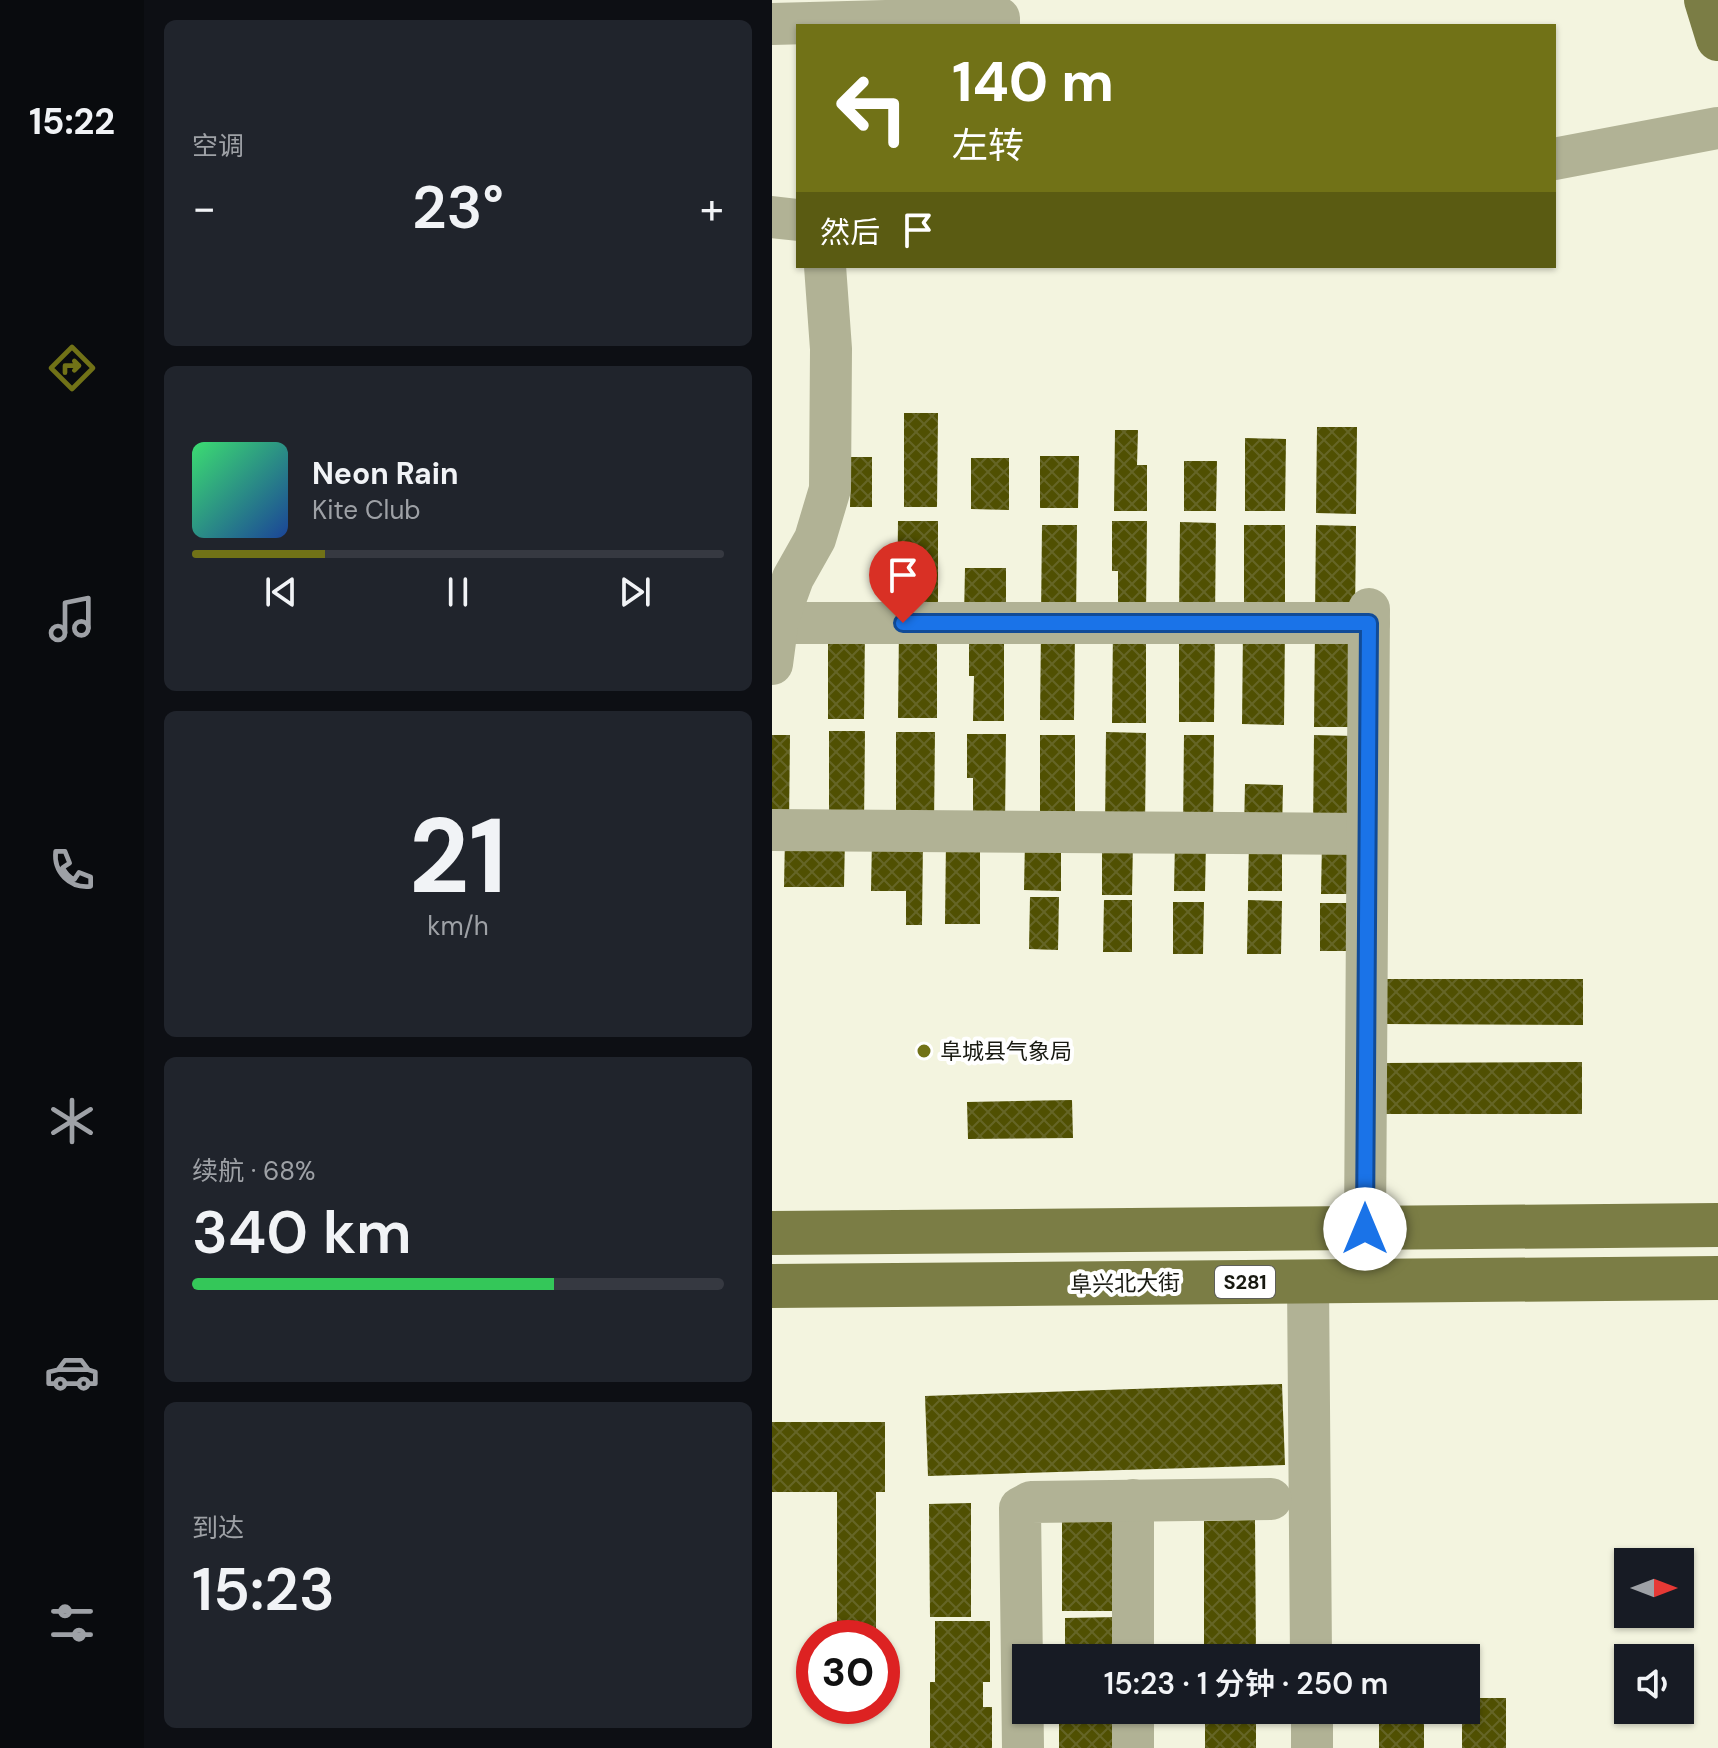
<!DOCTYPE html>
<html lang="zh">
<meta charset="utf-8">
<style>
:root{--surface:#171b24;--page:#20242c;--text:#f1f3f6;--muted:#9ea1a6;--line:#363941;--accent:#717217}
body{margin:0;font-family:"DM Sans","Noto Sans SC",sans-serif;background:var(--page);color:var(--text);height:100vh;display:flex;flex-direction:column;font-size:30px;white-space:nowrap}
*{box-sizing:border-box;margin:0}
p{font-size:26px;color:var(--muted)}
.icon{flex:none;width:44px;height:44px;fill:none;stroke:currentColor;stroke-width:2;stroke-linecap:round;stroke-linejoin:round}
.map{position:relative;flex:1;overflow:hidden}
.details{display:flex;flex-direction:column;gap:20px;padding:20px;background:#0d0f14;width:628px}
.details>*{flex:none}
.top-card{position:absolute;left:24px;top:24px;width:760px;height:244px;border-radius:0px;box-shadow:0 2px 6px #0004;background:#717217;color:#fff;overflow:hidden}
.needle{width:52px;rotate:90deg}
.controls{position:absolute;left:842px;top:1548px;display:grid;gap:16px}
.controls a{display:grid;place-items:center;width:80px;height:80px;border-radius:0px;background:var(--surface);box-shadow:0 2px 6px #0004;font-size:40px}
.speed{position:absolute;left:24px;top:1620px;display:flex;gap:16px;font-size:40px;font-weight:700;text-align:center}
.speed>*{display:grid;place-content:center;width:104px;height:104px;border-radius:50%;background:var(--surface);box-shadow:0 2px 6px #0004;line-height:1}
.speed .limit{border:12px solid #d22;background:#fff;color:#111}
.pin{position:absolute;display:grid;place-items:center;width:68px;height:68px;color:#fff;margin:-82px -34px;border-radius:50% 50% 50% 0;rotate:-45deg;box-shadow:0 0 8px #0007}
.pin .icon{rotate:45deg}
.me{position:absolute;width:88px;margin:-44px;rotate:0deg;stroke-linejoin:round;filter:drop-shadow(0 0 6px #0008)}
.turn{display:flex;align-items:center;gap:28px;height:168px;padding:0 24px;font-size:36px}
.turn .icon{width:104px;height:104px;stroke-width:2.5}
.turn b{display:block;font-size:56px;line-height:68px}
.then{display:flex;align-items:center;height:76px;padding:0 24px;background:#0003;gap:16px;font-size:30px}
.big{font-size:60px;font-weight:600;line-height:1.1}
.details .widget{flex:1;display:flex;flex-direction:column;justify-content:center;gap:12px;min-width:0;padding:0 28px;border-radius:12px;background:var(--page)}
.details .dial{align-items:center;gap:0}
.dial b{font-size:104px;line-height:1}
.song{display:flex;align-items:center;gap:24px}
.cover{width:96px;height:96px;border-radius:12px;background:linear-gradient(135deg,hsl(140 70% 55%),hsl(220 70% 35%))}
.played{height:8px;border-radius:4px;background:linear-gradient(90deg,var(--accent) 25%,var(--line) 25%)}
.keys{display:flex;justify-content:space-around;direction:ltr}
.heat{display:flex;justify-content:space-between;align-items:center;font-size:44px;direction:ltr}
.charge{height:12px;border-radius:6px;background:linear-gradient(90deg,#34c759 68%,var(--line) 0)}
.trip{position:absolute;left:240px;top:1644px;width:468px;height:80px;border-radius:0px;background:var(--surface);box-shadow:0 2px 6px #0004;font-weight:600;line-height:80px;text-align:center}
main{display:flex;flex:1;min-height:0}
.dock{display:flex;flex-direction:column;width:144px;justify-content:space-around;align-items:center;background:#090b0e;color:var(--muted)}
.dock .icon{width:56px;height:56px}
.dock .on{color:var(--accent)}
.dock b{font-size:36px;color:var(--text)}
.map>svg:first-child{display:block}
.building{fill:url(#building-cross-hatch)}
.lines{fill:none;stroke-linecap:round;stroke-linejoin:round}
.minor{stroke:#b1b295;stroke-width:42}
.major{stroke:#7b7d45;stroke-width:44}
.route-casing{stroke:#114b97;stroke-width:20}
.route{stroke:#1a73e8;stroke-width:14}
.poi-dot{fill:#717217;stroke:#fff;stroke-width:3}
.labels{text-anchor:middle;stroke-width:8;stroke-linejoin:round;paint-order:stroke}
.shield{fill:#fff;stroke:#5d5e58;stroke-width:2}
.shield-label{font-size:20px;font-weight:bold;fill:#181911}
.poi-label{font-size:22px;fill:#181911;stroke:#fff;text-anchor:start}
.street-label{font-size:22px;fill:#181911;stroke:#fff}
</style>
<main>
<nav class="dock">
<b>15:22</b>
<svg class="icon on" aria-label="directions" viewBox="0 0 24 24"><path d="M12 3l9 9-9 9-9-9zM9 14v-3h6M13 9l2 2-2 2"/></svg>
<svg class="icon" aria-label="music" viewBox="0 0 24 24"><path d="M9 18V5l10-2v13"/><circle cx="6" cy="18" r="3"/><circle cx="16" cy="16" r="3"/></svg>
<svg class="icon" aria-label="phone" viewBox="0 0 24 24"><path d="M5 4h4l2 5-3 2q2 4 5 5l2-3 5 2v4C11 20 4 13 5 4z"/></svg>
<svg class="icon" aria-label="climate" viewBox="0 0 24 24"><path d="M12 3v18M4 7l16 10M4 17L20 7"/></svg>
<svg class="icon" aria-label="car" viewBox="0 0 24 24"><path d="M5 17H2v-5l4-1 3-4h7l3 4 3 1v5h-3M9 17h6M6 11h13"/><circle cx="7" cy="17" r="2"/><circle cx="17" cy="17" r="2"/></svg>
<svg class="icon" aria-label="filters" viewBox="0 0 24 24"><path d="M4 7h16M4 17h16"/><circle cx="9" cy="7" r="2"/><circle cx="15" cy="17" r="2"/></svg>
</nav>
<section class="details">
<div class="widget"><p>空调</p>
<div class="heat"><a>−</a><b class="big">23°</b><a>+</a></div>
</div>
<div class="widget">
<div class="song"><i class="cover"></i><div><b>Neon Rain</b><p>Kite Club</p></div></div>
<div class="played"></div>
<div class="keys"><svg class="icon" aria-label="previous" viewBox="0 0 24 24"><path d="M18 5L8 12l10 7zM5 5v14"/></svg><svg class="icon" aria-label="pause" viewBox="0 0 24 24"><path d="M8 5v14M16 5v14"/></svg><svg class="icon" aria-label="next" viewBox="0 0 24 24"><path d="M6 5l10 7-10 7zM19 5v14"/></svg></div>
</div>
<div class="widget dial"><b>21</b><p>km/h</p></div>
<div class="widget"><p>续航 · 68%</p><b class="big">340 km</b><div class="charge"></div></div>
<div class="widget"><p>到达</p><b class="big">15:23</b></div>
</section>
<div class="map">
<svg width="946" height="1748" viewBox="0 0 946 1748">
<defs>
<pattern id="building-cross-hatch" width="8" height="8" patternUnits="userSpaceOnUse" patternTransform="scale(2)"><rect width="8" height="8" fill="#505002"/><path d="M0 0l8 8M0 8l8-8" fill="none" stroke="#656526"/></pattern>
</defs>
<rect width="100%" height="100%" fill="#f3f4df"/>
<g class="building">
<polygon points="132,413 166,413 165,507 132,507"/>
<polygon points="545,427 585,427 584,514 544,513"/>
<polygon points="343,430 366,430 365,465 375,465 375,511 342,511"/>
<polygon points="473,438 514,439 513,511 473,511"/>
<polygon points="268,456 307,456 306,508 268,508"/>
<polygon points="79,457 100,457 100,507 78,507"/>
<polygon points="199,458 237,458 237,510 199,509"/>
<polygon points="412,461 445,461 444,511 412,511"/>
<polygon points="126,521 166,521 166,613 125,612"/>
<polygon points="340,521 375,521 374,615 346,615 346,571 340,571"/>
<polygon points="408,522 444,523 443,617 407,616"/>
<polygon points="270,525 305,525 304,619 269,618"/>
<rect x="472" y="525" width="41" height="91"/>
<polygon points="544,525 584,526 583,615 543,614"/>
<polygon points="193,568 234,568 234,618 192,618"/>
<polygon points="127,627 165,627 165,718 126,718"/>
<polygon points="56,628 93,628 92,719 56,719"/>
<polygon points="341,628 374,628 374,723 340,723"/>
<polygon points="471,628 513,628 512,725 470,724"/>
<polygon points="197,629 232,629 232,721 201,721 202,676 197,676"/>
<polygon points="407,629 443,629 442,722 407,722"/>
<polygon points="269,630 303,630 302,720 268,720"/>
<polygon points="543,630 583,630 582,727 542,727"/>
<polygon points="57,731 93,731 92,824 57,824"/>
<polygon points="124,732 163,732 162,825 124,825"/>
<polygon points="334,732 374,733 373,828 333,828"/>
<polygon points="195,734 234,734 233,824 201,824 201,778 195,778"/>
<polygon points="0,735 18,735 17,825 0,825"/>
<rect x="268" y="735" width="35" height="92"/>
<polygon points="412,735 442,735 441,830 411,830"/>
<polygon points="542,735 582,736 581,830 541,830"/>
<polygon points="473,784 511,785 510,832 472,832"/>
<polygon points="13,837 73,837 72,887 12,887"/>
<polygon points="100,840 151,840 150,925 134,925 134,891 99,891"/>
<polygon points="174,840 208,840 208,924 173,924"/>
<polygon points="253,840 289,840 289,891 252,890"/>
<polygon points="330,841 361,841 360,895 330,895"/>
<polygon points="403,841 434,842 433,891 402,891"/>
<polygon points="477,843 510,843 510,891 476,891"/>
<polygon points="550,843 581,843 580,894 549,894"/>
<polygon points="258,897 287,897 286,950 257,949"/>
<polygon points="332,900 360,900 360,952 331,952"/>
<polygon points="476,900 510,901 509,954 475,954"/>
<polygon points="401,902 432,902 431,954 401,954"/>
<rect x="548" y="903" width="32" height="48"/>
<polygon points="613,979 811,979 811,1025 612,1024"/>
<polygon points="810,1062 810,1114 612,1114 612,1063"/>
<polygon points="300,1100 301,1138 196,1139 195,1102"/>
<polygon points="510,1384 513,1465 156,1476 153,1396"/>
<polygon points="0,1422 113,1422 113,1492 104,1492 104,1638 65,1638 65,1492 0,1492"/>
<polygon points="199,1503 199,1617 158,1617 157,1504"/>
<polygon points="342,1515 342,1611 290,1611 290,1516"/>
<polygon points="483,1520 484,1658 432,1658 432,1521"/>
<polygon points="346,1617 346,1658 293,1658 293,1618"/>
<polygon points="163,1621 218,1621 218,1682 211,1682 211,1707 220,1707 220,1748 158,1748 158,1682 163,1682"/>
<polygon points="694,1698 734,1698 734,1748 690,1748 690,1710 694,1710"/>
<polygon points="287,1710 346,1710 347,1748 287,1748"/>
<rect x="433" y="1710" width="51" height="38"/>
<rect x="607" y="1710" width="45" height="38"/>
</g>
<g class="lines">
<g class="minor">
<polyline points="0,24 227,18 227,26"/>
<polyline points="782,159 946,128"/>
<polyline points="0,217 26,220"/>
<polyline points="6,623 597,623"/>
<polyline points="0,664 6,619 21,578 43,539 58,489 59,349 53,266"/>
<polyline points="0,830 595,834"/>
<polyline points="593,1229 597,609"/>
<polyline points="536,1281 539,1658"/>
<polyline points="361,1500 361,1658"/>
<polyline points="361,1710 361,1748"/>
<polyline points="540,1710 540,1748"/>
<polyline points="251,1748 248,1508 259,1502 499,1499"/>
</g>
<g class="major">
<polyline points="934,0 946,39"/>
<polyline points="0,1233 946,1225"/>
<polyline points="0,1286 946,1278"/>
</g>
</g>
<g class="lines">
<g class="route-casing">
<polyline id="route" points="131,623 597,623 593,1229"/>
</g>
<use href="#route" class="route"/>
</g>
<circle class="poi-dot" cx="152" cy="1051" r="8"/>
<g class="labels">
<rect class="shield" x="443" y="1266" width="60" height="32" rx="6"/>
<g class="shield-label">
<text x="473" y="1289">S281</text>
</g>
<g class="poi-label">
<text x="168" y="1059">阜城县气象局</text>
</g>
<g class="street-label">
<text transform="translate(353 1283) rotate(-1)" y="8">阜兴北大街</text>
</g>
</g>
</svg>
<div class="controls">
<a><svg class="needle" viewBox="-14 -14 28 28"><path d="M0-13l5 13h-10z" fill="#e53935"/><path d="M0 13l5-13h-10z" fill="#9ea1a6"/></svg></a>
<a><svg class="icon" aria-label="sound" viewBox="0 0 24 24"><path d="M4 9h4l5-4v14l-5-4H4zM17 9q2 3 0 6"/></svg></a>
</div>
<div class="speed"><div class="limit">30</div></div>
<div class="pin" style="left:131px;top:623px;background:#d93025"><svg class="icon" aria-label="arrive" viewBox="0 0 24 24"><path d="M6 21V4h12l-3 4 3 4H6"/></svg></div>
<svg class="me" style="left:593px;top:1229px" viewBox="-20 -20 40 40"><circle r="19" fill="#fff"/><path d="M0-13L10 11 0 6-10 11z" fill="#1a73e8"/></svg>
<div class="trip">15:23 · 1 分钟 · 250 m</div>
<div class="top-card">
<div class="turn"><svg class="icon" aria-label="left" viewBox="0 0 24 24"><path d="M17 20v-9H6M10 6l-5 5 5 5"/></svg><div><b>140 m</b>左转</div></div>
<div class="then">然后<svg class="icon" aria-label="arrive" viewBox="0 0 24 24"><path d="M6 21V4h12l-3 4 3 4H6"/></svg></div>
</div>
</div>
</main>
